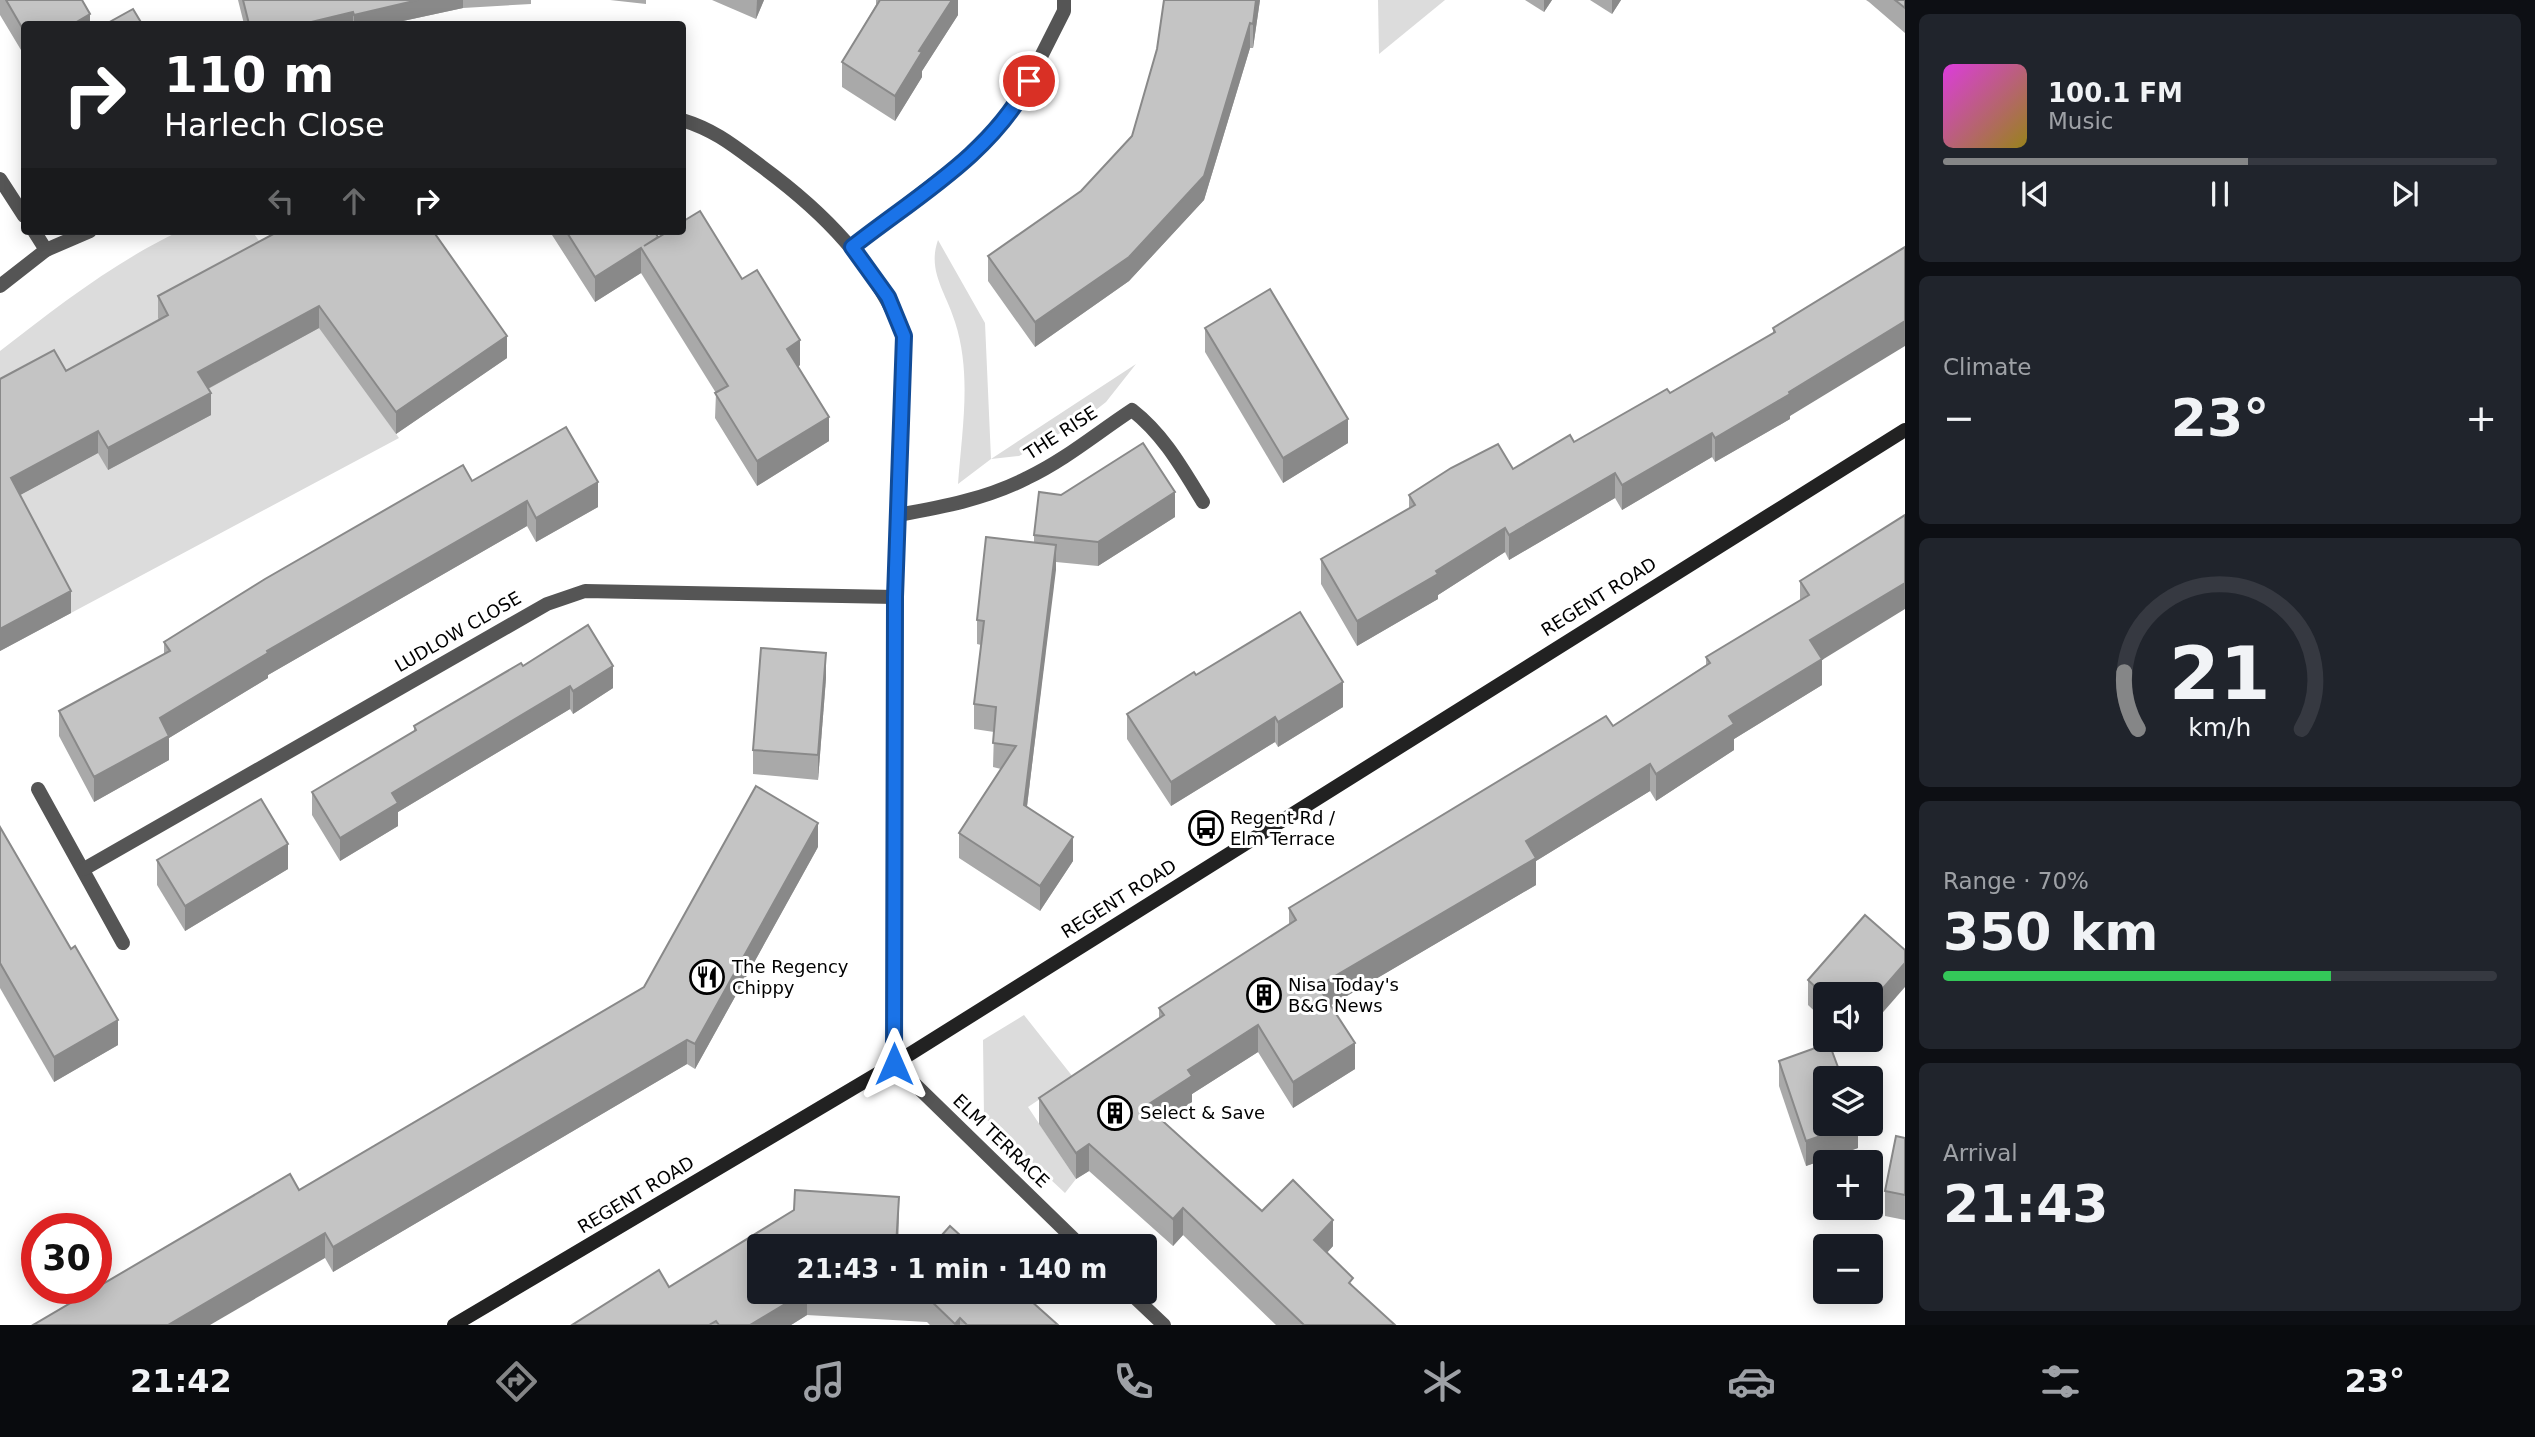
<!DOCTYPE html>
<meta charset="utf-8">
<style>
:root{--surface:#171b24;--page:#20242c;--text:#f1f3f6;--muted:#9ea1a6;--line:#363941;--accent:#858687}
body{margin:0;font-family:"DejaVu Sans",sans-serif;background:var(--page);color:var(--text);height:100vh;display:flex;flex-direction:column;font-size:26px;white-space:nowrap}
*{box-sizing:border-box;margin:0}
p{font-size:23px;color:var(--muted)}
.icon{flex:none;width:38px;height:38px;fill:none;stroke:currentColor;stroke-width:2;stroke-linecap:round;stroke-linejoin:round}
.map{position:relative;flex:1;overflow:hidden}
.details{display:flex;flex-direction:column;gap:14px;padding:14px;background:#0d0f14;width:630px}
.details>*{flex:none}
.banner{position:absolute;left:21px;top:21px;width:665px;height:214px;border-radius:7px;box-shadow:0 4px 18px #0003;background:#202124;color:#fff;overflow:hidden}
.buttons{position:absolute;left:1813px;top:982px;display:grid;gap:14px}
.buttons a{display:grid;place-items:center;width:70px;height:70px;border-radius:7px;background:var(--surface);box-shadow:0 4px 18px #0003;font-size:35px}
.speed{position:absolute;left:21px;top:1213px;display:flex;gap:14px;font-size:35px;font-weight:700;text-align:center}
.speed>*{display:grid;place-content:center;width:91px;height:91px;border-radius:50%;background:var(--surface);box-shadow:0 4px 18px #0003;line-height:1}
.speed .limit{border:10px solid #d22;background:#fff;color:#111}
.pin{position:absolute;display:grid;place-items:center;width:60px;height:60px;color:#fff;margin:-30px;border:4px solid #fff;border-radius:50%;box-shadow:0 2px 7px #0007}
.me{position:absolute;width:77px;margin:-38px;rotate:0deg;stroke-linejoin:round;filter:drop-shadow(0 0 5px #0008)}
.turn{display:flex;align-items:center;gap:24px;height:147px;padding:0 28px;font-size:32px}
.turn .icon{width:91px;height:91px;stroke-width:2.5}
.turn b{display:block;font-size:49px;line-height:60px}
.lanes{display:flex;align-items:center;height:66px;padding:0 28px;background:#0003;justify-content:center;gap:35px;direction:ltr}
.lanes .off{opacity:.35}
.big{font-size:52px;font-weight:600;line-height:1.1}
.details .tile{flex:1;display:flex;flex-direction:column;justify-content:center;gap:10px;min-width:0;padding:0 24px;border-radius:10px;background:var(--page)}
.details .dial{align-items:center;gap:0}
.dial svg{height:182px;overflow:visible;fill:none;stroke:var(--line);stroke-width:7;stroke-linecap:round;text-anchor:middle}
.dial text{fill:var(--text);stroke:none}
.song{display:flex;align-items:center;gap:21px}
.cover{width:84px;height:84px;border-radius:10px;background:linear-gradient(135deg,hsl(300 70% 55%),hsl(50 70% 35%))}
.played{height:7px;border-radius:4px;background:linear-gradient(90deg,var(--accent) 55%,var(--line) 55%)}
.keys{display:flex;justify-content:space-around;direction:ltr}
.heat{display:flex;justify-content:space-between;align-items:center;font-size:38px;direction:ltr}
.charge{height:10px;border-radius:5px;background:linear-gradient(90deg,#34c759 70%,var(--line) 0)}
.trip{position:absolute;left:747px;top:1234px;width:410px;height:70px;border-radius:7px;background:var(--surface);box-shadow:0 4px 18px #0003;font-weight:600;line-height:70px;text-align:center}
.tabs{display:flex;height:112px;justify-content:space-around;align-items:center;background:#090b0e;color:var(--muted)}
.tabs .icon{width:49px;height:49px}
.tabs .selected{color:var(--accent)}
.tabs b{font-size:32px;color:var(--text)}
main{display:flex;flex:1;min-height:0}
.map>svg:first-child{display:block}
.green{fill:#dcdcdc}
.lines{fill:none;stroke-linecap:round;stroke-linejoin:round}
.street{stroke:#555;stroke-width:14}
.secondary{stroke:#222;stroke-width:14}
.wall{fill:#a9a9a9}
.shaded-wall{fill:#898989}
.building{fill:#c4c4c4;stroke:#898989;stroke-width:2}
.route-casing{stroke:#114b97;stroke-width:18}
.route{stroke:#1a73e8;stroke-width:12}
.labels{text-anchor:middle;stroke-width:6;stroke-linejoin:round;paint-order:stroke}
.street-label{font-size:18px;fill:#000;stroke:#fff}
.poi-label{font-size:18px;fill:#000;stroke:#fff;text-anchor:start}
</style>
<main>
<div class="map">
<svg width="1905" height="1325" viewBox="0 0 1905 1325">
<rect width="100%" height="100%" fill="#fff"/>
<g class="green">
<polygon points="1378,0 1445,0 1379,54"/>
<path d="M180,231H252L399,438L71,613L0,482V351C57,307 114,262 180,231Z"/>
<path d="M938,240L985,323L991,459L1136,364L1106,402L1082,421L1019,456L991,459L958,484C962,430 972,374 955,322C946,292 927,271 938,240Z"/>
<polygon points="1024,1015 1073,1077 1028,1107 1076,1179 1065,1193 984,1117 983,1040"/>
</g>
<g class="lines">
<g class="street">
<path d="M682,120C715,130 734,146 761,166C825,213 873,262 904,336L895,597L894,1064L1081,1246"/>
<polyline points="0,179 24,216"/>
<polyline points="34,231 46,250"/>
<polyline points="852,247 973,153 1017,104 1064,11 1064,0"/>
<polyline points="0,286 46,250 90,231"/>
<path d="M898,515C942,507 986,499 1027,478C1065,460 1097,433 1132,410C1164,435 1182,468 1203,502"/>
<polyline points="38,789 123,943"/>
<polyline points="84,869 547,604 585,591 895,597"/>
<polyline points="1129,1292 1164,1325"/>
</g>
<polyline class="secondary" points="454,1325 894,1064 1905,430"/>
</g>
<g class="wall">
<polygon points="0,0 82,0 90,24 24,24 24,55 0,15"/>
<polygon points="238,0 531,0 531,4 463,8 389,24 244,24"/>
<polygon points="610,0 646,0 646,4"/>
<polygon points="712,0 764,0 756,19"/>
<polygon points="876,0 958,0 958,15 922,71 922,77 895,121 842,87 842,62 876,5"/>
<polygon points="1260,0 1253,48 1250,48 1204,200 1129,281 1035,347 988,281 988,256 1081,191"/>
<polygon points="1525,0 1552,0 1544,12"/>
<polygon points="1590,0 1621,0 1612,14"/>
<polygon points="1866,0 1905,0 1905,33 1869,2"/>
<polygon points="279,231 507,358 396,434 319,328 208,389 211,415 108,470 98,453 20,495 71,613 0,651 0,379 66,371 159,320 158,318 158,296"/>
<polygon points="552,231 654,231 658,238 742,279 800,365 798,367 829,441 757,486 715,418 716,393 641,273 595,302 552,235"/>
<polygon points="1905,247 1790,416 1790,419 1715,462 1712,457 1622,510 1615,498 1509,560 1505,552 1438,595 1438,599 1357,646 1321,584 1321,559 1409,509 1409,495 1513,469 1574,442 1670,393 1773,333 1773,328"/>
<polygon points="1205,328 1348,443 1283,483 1205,352"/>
<polygon points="472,481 598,507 536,542 527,526 268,675 268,678 169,738 169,760 94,802 59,736 59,711 164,654 164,642"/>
<polygon points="1905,515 1822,660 1822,685 1734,739 1734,750 1656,801 1650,791 1536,861 1536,885 1331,1005 1355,1069 1293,1108 1258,1052 1192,1094 1192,1102 1163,1121 1262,1211 1333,1246 1327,1253 1353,1286 1395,1325 1276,1325 1183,1235 1173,1246 1089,1171 1076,1179 1039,1124 1039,1098 1159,1018 1159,1008 1289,925 1289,908 1613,726 1706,665 1706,657 1800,601 1800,581"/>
<polygon points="1175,517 1098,566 1056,562 1027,807 1073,861 1040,911 959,858 959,833 1001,769 993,767 994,732 974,729 974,704 981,645 977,644 977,620 1034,543 1034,535"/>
<polygon points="523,666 613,688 573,714 570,709 398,812 398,826 340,861 312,815 312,792 414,731 414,726"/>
<polygon points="1196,675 1343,707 1278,747 1275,742 1171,806 1127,739 1127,714"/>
<polygon points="826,678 818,780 753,774 753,750"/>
<polygon points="0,827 118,1045 54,1082 0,988"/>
<polygon points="818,847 695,1069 687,1064 333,1272 325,1258 299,1190 644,987"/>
<polygon points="157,860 288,869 185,931 157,885"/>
<polygon points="1808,980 1825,994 1825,1021 1808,1005"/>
<polygon points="1847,1040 1859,1040 1854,1046"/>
<polygon points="1779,1061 1858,1124 1858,1148 1806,1166 1779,1086"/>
<polygon points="1905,1138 1905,1220 1885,1216 1885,1191"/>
<polygon points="795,1190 899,1197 898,1246 760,1246 760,1292 1021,1292 1058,1325 930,1325 927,1322 807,1315 791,1325 572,1325 659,1270 669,1287 794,1210"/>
</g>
<g class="shaded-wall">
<polygon points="418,0 463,0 463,8 389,24 354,24 354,15"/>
<polygon points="757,0 764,0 756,19"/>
<polygon points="952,0 958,0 958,15 922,71 922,77 895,121 895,96 919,51"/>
<polygon points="1256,0 1260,0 1253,48 1253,24"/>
<polygon points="1544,0 1552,0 1544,12"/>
<polygon points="1612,0 1621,0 1612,14"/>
<polygon points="353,12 353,24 303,24"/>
<polygon points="90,14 90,24 73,24"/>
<polygon points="1250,23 1250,48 1204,200 1129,281 1035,347 1035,322"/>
<polygon points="641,248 641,273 595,302 595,277"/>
<polygon points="319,306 319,328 198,394 198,372"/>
<polygon points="1905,321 1905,346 1790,416 1790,419 1715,462 1715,438"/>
<polygon points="507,336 507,358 396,434 396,412"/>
<polygon points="800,340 800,365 787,374 787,349"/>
<polygon points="211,393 211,415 108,470 108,448"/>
<polygon points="829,417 829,441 757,486 757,461"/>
<polygon points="1348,419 1348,443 1283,483 1283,458"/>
<polygon points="98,431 98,453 11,500 11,478"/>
<polygon points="1712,433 1712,457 1622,510 1622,485"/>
<polygon points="1615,473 1615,498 1509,560 1509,535"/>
<polygon points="598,482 598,507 536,542 536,518"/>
<polygon points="1175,492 1175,517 1098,566 1098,542"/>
<polygon points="527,501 527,526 268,675 268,678 169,738 169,760 94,802 94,777 160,718 267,651"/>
<polygon points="1505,528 1505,552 1438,595 1438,599 1357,646 1357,621"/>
<polygon points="1056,545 1056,570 1024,830 1024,805"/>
<polygon points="1905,583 1905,609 1822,660 1822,685 1734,739 1734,750 1656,801 1656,774 1729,716 1810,640"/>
<polygon points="71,591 71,613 0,651 0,629"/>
<polygon points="826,653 826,678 818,780 818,755"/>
<polygon points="613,666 613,688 573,714 573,691"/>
<polygon points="1343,682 1343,707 1278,747 1278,722"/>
<polygon points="570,686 570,709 398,812 398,826 340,861 340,838 392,793"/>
<polygon points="1275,717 1275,742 1171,806 1171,782"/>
<polygon points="1650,764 1650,791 1536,861 1536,885 1318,1013 1318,986 1526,841"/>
<polygon points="818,823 818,847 695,1069 695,1044"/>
<polygon points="1073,837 1073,861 1040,911 1040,886"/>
<polygon points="288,844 288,869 185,931 185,906"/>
<polygon points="1905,963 1905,987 1871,1026 1871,1002"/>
<polygon points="118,1020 118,1045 54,1082 54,1057"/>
<polygon points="1258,1025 1258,1052 1192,1094 1192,1102 1146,1133 1146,1106 1188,1070"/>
<polygon points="687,1040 687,1064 333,1272 333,1247"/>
<polygon points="1854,1040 1859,1040 1854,1046"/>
<polygon points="1355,1043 1355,1069 1293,1108 1293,1082"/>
<polygon points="1856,1124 1858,1124 1858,1148 1806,1166 1806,1141"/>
<polygon points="1089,1144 1089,1171 1076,1179 1076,1153"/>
<polygon points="899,1197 898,1246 896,1246"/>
<polygon points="1183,1208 1183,1235 1173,1246 1173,1219"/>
<polygon points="1333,1220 1333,1246 1314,1266 1314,1240"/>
<polygon points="325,1233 325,1258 210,1325 168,1325"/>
<polygon points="805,1292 807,1292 807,1315 791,1325 750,1325"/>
<polygon points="960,1318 960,1325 955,1325 955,1324"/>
</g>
<g class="building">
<polygon points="6,0 82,0 90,14 73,24 24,24 24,31"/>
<polygon points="243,0 418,0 354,15 353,12 303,24 249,24"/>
<polygon points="880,0 952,0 919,51 922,52 895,96 842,62"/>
<polygon points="1164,0 1256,0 1253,24 1250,23 1204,176 1129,257 1035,322 988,256 1081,191 1132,136 1157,49"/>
<polygon points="1895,0 1905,0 1905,8"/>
<polygon points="133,9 142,24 106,24"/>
<polygon points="700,211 742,279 757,270 800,340 787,349 829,417 757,461 715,393 728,386 641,248 595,277 566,231 654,231 658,237 644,246 669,231 682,231 682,222"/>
<polygon points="279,231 433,231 507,336 396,412 319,306 198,372 211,393 108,448 98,431 11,478 71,591 0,629 0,379 54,350 66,371 168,315 158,296"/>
<polygon points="1905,247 1905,321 1789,392 1790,394 1715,438 1712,433 1622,485 1615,473 1509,535 1505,528 1436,571 1438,574 1357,621 1321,559 1415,505 1409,495 1451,468 1498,444 1513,469 1570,435 1574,442 1667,389 1670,393 1775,332 1773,328"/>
<polygon points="1270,289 1348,419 1283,458 1205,328"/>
<polygon points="566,427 598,482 536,518 527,501 267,651 268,653 160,718 169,736 94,777 59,711 170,651 164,642 265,579 463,465 472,481"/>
<polygon points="1143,443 1175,492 1098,542 1034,535 1039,492 1061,495"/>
<polygon points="1905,515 1905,583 1810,640 1822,659 1729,716 1734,724 1656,774 1650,764 1526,841 1536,858 1318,986 1355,1043 1293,1082 1258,1025 1188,1070 1192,1076 1146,1106 1262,1211 1293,1180 1333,1220 1314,1240 1353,1278 1349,1283 1395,1325 1304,1325 1183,1208 1173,1219 1089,1144 1076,1153 1039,1098 1164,1015 1159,1008 1296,920 1289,908 1606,716 1613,726 1710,663 1706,657 1809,595 1800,581"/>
<polygon points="986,537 1056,545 1024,805 1073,837 1040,886 959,833 1016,746 993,743 996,707 974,704 984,621 977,620"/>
<polygon points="1300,612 1343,682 1278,722 1275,717 1171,782 1127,714 1194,672 1196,675"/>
<polygon points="588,625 613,666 573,691 570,686 392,793 398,803 340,838 312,792 416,730 414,726 521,663 523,666"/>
<polygon points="761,648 826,653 818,755 753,750"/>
<polygon points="756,786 818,823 695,1044 687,1040 333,1247 325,1233 168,1325 33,1325 290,1174 299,1190 644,987"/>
<polygon points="261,799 288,844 185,906 157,860"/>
<polygon points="0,827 71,949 75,946 118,1020 54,1057 0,963"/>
<polygon points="1865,915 1905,950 1905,963 1871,1002 1871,994 1825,994 1825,996 1808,980"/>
<polygon points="1829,1043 1842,1078 1825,1078 1825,1124 1856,1124 1806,1141 1779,1061"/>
<polygon points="1896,1136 1905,1138 1905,1195 1885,1191"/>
<polygon points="795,1190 899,1197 896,1246 760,1246 760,1292 805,1292 750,1325 719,1325 716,1321 709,1325 572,1325 659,1270 669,1287 794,1210"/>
<polygon points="950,1226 972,1246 932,1246"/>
<polygon points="831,1292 1021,1292 1058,1325 967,1325 960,1318 955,1324 927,1297"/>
</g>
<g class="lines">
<g class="route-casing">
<path id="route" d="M894,1064L895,597L904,336L888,297L852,247C914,198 993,153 1029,81"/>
</g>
<use href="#route" class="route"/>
</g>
<defs>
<g id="bus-ring" transform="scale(1.75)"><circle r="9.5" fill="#fff" stroke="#000" stroke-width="1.5"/><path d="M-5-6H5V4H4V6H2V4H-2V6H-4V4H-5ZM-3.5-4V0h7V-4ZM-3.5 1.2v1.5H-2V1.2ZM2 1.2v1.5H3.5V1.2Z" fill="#000"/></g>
<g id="restaurant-ring" transform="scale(1.75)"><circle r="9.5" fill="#fff" stroke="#000" stroke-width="1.5"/><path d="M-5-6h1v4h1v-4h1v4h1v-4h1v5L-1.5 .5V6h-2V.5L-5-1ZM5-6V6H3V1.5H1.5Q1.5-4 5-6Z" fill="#000"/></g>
<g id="building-ring" transform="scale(1.75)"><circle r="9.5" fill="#fff" stroke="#000" stroke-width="1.5"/><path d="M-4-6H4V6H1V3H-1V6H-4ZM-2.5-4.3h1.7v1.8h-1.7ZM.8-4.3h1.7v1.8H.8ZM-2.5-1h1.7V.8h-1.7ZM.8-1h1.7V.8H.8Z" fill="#000"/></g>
</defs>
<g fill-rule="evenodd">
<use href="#bus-ring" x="1206" y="828"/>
<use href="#restaurant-ring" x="707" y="977"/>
<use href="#building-ring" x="1264" y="995"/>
<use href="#building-ring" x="1115" y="1113"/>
</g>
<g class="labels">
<g class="street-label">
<text transform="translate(1061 433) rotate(-33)" y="6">THE RISE</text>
<text transform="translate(1599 597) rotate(-32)" y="6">REGENT ROAD</text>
<text transform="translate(458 632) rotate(-30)" y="6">LUDLOW CLOSE</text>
<text transform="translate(1119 899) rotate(-32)" y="6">REGENT ROAD</text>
<text transform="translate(1001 1141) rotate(44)" y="6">ELM TERRACE</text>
<text transform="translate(636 1195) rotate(-31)" y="6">REGENT ROAD</text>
</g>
<g class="poi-label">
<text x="1230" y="824">Regent Rd /<tspan x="1230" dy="21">Elm Terrace</tspan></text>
<text x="732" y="973">The Regency<tspan x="732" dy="21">Chippy</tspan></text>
<text x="1288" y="991">Nisa Today's<tspan x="1288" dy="21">B&amp;G News</tspan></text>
<text x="1140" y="1119">Select &amp; Save</text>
</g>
</g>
</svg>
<div class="buttons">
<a><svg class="icon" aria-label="sound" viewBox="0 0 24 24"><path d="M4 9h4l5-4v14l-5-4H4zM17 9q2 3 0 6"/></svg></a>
<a><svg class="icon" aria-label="layers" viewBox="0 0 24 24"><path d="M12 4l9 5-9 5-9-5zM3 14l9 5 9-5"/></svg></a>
<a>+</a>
<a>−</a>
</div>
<div class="speed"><div class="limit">30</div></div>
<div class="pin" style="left:1029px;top:81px;background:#d93025"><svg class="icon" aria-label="arrive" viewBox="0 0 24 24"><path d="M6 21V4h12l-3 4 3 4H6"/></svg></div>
<svg class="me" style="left:894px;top:1064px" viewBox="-20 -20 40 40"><path d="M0-17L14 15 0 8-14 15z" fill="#1a73e8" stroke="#fff" stroke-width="4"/></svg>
<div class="trip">21:43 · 1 min · 140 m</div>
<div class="banner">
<div class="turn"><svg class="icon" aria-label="right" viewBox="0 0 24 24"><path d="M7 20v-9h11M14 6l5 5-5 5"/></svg><div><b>110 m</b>Harlech Close</div></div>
<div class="lanes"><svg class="icon off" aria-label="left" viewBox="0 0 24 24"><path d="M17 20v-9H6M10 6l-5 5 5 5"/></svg><svg class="icon off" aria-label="ahead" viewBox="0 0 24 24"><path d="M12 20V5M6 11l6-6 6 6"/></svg><svg class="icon" aria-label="right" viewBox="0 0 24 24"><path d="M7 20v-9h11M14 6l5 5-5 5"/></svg></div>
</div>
</div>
<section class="details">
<div class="tile">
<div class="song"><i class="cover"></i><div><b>100.1 FM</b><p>Music</p></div></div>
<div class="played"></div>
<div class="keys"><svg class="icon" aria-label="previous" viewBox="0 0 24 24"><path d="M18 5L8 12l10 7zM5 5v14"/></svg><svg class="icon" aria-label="pause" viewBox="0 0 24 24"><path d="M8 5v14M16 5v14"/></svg><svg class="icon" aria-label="next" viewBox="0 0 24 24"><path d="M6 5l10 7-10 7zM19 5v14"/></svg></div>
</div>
<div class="tile"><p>Climate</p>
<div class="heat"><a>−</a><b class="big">23°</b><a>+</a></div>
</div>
<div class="tile dial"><svg viewBox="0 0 100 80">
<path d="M14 69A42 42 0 1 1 86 69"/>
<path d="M14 69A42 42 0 0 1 8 44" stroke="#858687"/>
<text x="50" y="56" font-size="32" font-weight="700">21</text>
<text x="50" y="72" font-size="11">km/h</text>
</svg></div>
<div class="tile"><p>Range · 70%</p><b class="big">350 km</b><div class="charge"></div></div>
<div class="tile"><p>Arrival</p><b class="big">21:43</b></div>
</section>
</main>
<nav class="tabs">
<b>21:42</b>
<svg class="icon selected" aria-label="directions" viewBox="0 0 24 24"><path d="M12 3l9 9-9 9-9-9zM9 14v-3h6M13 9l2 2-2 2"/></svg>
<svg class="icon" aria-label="music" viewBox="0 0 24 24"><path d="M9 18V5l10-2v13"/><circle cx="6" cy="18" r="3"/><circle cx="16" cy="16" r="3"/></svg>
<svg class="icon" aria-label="phone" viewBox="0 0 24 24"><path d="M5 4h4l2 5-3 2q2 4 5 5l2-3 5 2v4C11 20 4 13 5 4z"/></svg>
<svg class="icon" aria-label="climate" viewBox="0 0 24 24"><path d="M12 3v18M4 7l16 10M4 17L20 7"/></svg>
<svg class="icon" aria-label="car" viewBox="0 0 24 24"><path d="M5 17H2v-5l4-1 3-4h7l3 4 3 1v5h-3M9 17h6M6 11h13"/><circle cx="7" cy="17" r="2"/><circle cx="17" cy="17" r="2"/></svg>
<svg class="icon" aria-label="filters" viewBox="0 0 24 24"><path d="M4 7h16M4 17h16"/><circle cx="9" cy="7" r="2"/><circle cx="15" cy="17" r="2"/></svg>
<b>23°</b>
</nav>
